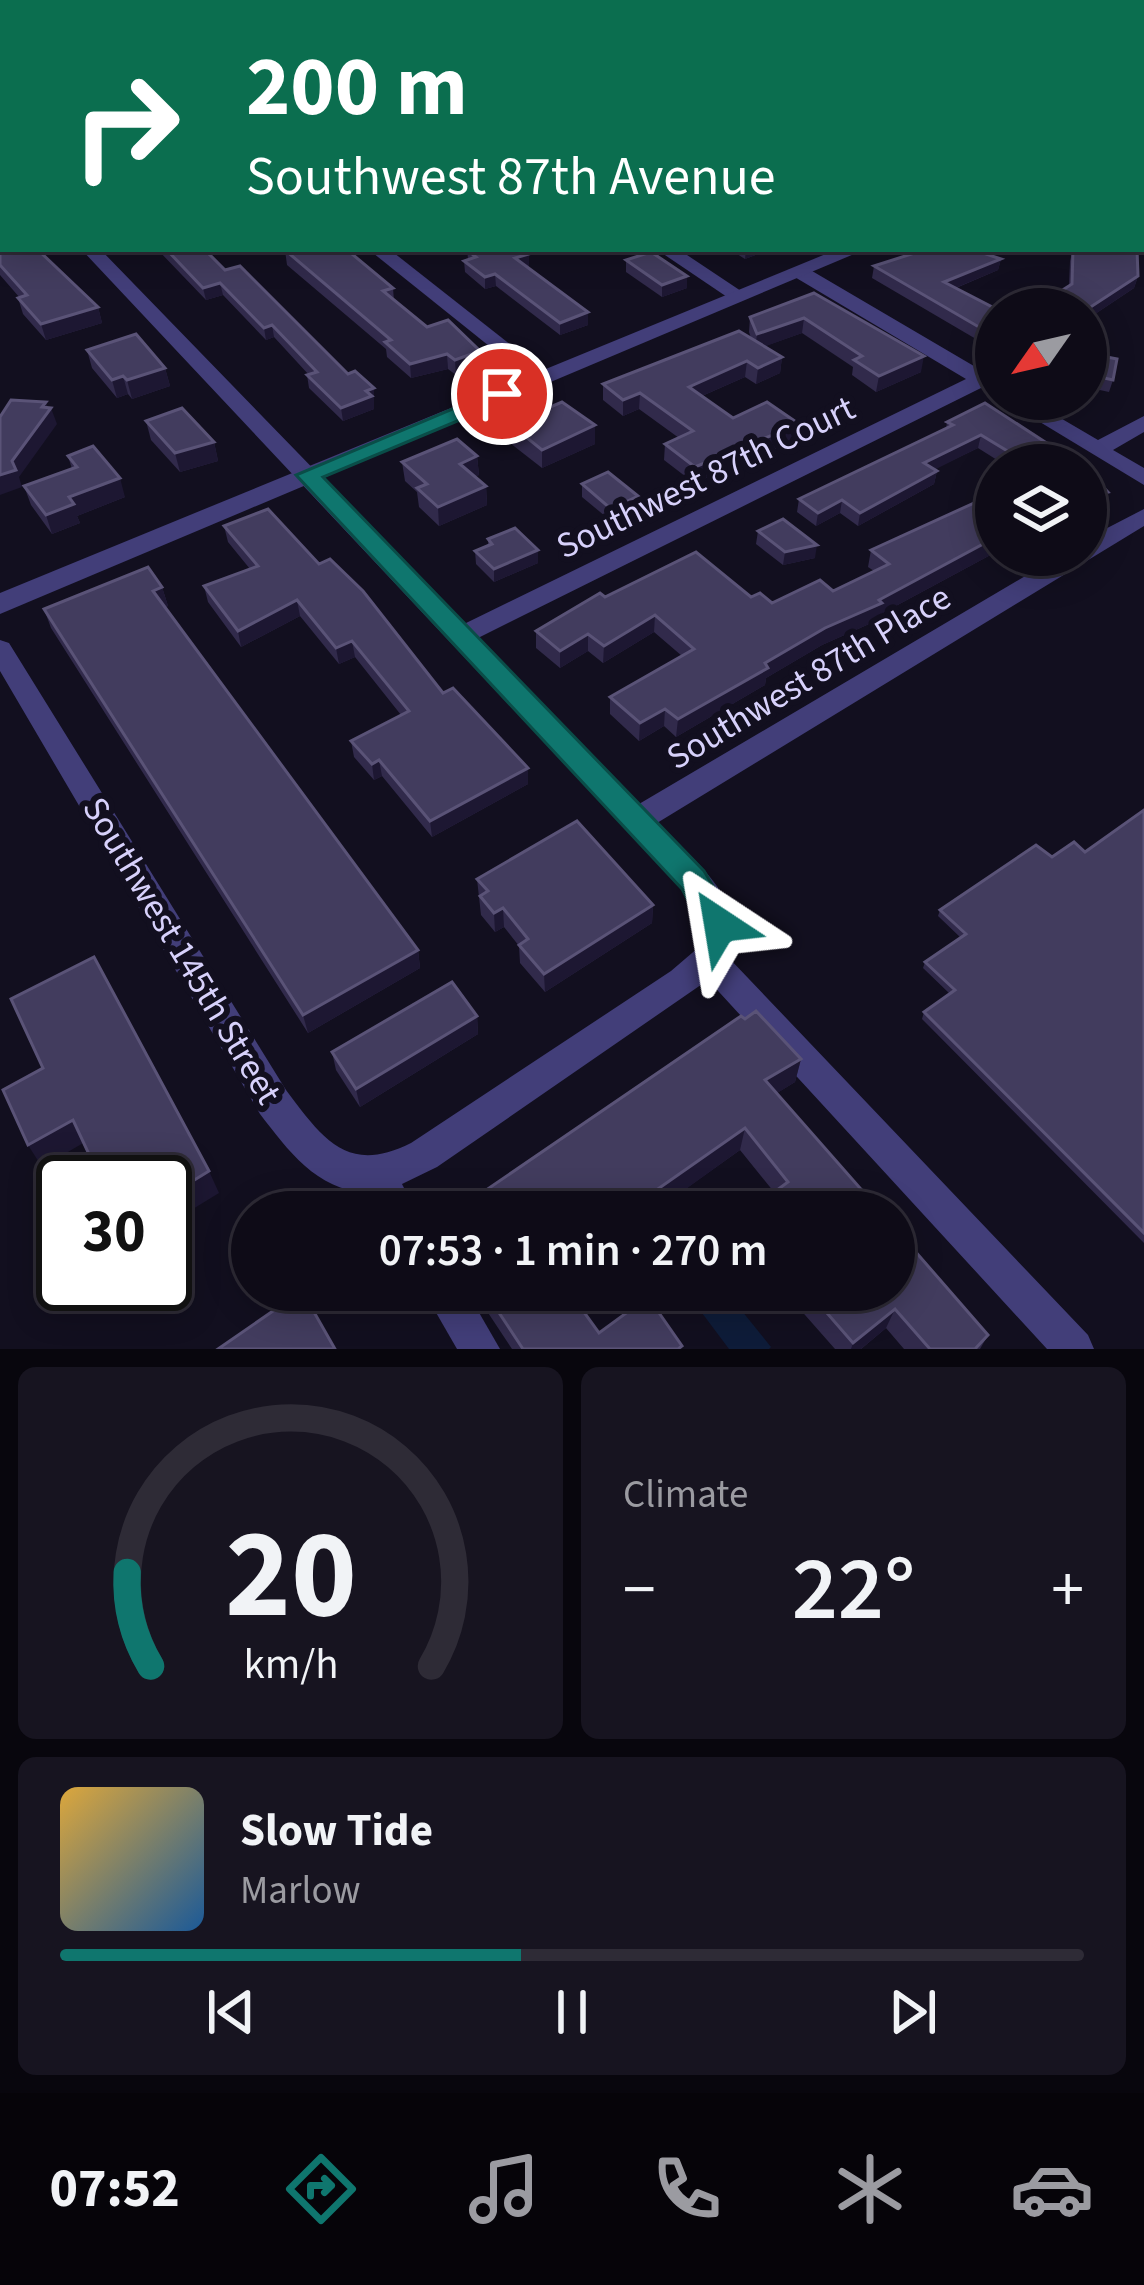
<!DOCTYPE html>
<meta charset="utf-8">
<style>
:root{--surface:#0e0b17;--page:#171420;--text:#f1f3f6;--muted:#9b9ba1;--line:#2e2b36;--accent:#0f766e}
body{margin:0;font-family:"Source Sans 3",sans-serif;background:var(--page);color:var(--text);height:100vh;display:flex;flex-direction:column;font-size:45px;white-space:nowrap}
*{box-sizing:border-box;margin:0}
p{font-size:39px;color:var(--muted)}
.icon{flex:none;width:66px;height:66px;fill:none;stroke:currentColor;stroke-width:2;stroke-linecap:round;stroke-linejoin:round}
.map{position:relative;height:1349px;overflow:hidden}
.details{display:flex;flex-direction:column;gap:18px;padding:18px;background:#08060d;flex:1}
.details>*{flex:none}
.banner{position:absolute;left:0px;top:0px;width:1146px;height:252px;box-shadow:0 6px 30px #0003,0 0 0 3px var(--line);background:#0b6e4f;color:#fff;overflow:hidden}
.needle{width:78px;rotate:236deg}
.controls{position:absolute;left:975px;top:288px;display:grid;gap:24px}
.controls a{display:grid;place-items:center;width:132px;height:132px;border-radius:50%;background:var(--surface);box-shadow:0 6px 30px #0003,0 0 0 3px var(--line);font-size:60px}
.speed{position:absolute;left:36px;top:1155px;display:flex;gap:24px;font-size:60px;font-weight:700;text-align:center}
.speed>*{display:grid;place-content:center;width:156px;height:156px;border-radius:50%;background:var(--surface);box-shadow:0 6px 30px #0003,0 0 0 3px var(--line);line-height:1}
.speed .limit{border:6px solid #111;border-radius:18px;background:#fff;color:#111}
.pin{position:absolute;display:grid;place-items:center;width:102px;height:102px;color:#fff;margin:-51px;border:6px solid #fff;border-radius:50%;box-shadow:0 3px 12px #0007}
.me{position:absolute;width:132px;margin:-66px;rotate:327deg;stroke-linejoin:round;filter:drop-shadow(0 0 9px #0008)}
.turn{display:flex;align-items:center;gap:42px;height:252px;padding:0 48px;font-size:54px}
.turn .icon{width:156px;height:156px;stroke-width:2.5}
.turn b{display:block;font-size:84px;line-height:102px}
.big{font-size:90px;font-weight:600;line-height:1.1}
.details .tile{flex:1;display:flex;flex-direction:column;justify-content:center;gap:18px;min-width:0;padding:0 42px;border-radius:18px;background:var(--page)}
.details .dial{align-items:center;gap:0}
.dial svg{height:312px;overflow:visible;fill:none;stroke:var(--line);stroke-width:7;stroke-linecap:round;text-anchor:middle}
.dial text{fill:var(--text);stroke:none}
.song{display:flex;align-items:center;gap:36px}
.cover{width:144px;height:144px;border-radius:18px;background:linear-gradient(135deg,hsl(40 70% 55%),hsl(210 70% 35%))}
.played{height:12px;border-radius:6px;background:linear-gradient(90deg,var(--accent) 45%,var(--line) 45%)}
.keys{display:flex;justify-content:space-around;direction:ltr}
.heat{display:flex;justify-content:space-between;align-items:center;font-size:66px;direction:ltr}
.details .tiles{flex:1;display:grid;gap:18px;grid-template-columns:1fr 1fr}
.tile:last-child{grid-column:span 2}
.trip{position:absolute;left:231px;top:1191px;width:684px;height:120px;border-radius:60px;background:var(--surface);box-shadow:0 6px 30px #0003,0 0 0 3px var(--line);font-weight:600;line-height:120px;text-align:center}
.tab-bar{display:flex;height:192px;justify-content:space-around;align-items:center;background:#060409;color:var(--muted)}
.tab-bar .icon{width:84px;height:84px}
.tab-bar .active{color:var(--accent)}
.tab-bar b{font-size:54px;color:var(--text)}
.map>svg:first-child{display:block}
.water{fill:#0e1c39}
.lines{fill:none;stroke-linecap:round;stroke-linejoin:round}
.minor{fill:#423e79;fill-rule:evenodd}
.tertiary{fill:#423e79;fill-rule:evenodd}
.wall{fill:#312a4b}
.shaded-wall{fill:#1d1732}
.building{fill:#423c5e;stroke:#5a5377;stroke-width:3}
.route{fill:#0f766e;stroke:#0a4d48;stroke-width:3}
.labels{text-anchor:middle;stroke-width:12;stroke-linejoin:round;paint-order:stroke}
.street-label{font-size:36px;fill:#d7d1fb;stroke:#120f1f}
</style>
<div class="map">
<svg width="1144" height="1349" viewBox="0 0 1144 1349">
<rect width="100%" height="100%" fill="#120f1f"/>
<polygon class="water" points="725,1290 771,1347 769,1349 729,1349 699,1309"/>
<g class="lines">
<g class="minor">
<polygon points="263,0 280,0 282,3 265,3"/>
<polygon points="1103,0 1123,0 1125,3 1105,3"/>
<polygon points="1139,0 1144,0 1144,8 1143,3 1137,3"/>
<polygon points="0,152 3,153 3,165 0,164"/>
<rect x="1143" y="184" width="1" height="11"/>
<path d="M81,249H100L464,624L966,379L793,276V268H807L996,379V391L981,388L478,638L639,804L1061,555H1086V539L1144,509V526L657,823C690,857 754,904 728,957L1088,1335L1094,1349H1047L708,980L437,1167L402,1184L416,1212H377L366,1192C317,1191 287,1149 260,1114L0,671V640L9,643L286,1090C323,1139 347,1175 411,1143L671,971L699,947L703,922L682,889Z"/>
<polygon points="368,249 389,249 548,374 548,382 534,382"/>
<polygon points="656,249 678,249 750,297 733,301"/>
<polygon points="1002,399 1028,399 1098,440 1144,416 1144,432 1113,450 1144,468 1144,485"/>
<polygon points="423,1290 466,1290 500,1349 457,1349"/>
</g>
<g class="tertiary">
<rect x="1143" y="127" width="1" height="10"/>
<polygon points="838,249 866,249 0,614 0,593"/>
</g>
</g>
<g class="wall">
<polygon points="0,244 98,307 102,323 46,340 23,314 18,298 20,298 0,275"/>
<polygon points="157,249 204,249 225,270 348,374 374,388 374,409 343,421 309,388 307,375 309,375 274,337 266,340 223,295 206,300"/>
<polygon points="467,249 522,249 529,266 526,267 588,325 560,335 496,286 485,289 465,272 464,261 468,259"/>
<polygon points="729,249 771,249 745,259"/>
<polygon points="1073,249 1095,252 1095,249 1137,249 1138,276 1134,288 1086,320 1086,309 1045,309 1047,300 1069,286 1070,261"/>
<polygon points="285,250 393,288 394,301 427,327 480,351 481,365 456,375 448,369 411,378 387,357 386,349 287,265"/>
<polygon points="1001,259 998,270 956,288 996,309 996,348 993,349 872,278 874,266"/>
<polygon points="626,260 687,288 662,297 626,272"/>
<polygon points="814,293 921,372 876,392 852,375 853,367 802,333 765,346 782,357 780,373 756,384 745,377 702,396 733,418 796,440 694,483 664,460 665,444 679,438 639,409 623,416 603,400 603,384 751,338 749,332 750,317"/>
<polygon points="87,350 165,368 170,386 132,399 128,394 117,398 92,368"/>
<polygon points="1086,353 1113,380 1109,392 1086,387"/>
<polygon points="146,421 214,442 218,461 180,472 151,440"/>
<polygon points="947,422 1082,465 1005,465 978,448 934,469 937,471 934,484 858,526 840,513 816,526 797,512 799,499 946,429"/>
<polygon points="510,424 595,444 542,468 510,443"/>
<polygon points="68,456 125,497 77,516 80,523 52,534 31,505 24,486 72,469"/>
<polygon points="477,456 479,475 475,476 486,486 487,505 439,526 419,507 417,492 405,481 402,462"/>
<polygon points="582,484 638,496 637,509 611,521 582,497"/>
<polygon points="996,493 996,552 879,615 878,620 822,645 766,678 765,685 676,737 664,726 639,741 610,714 610,697 682,656 654,632 603,663 588,651 560,668 536,648 536,631 605,597 751,597 772,603 833,591 874,571 868,567 871,550"/>
<polygon points="224,526 319,564 528,784 432,837 382,776 374,780 354,757 351,741 401,715 355,657 339,664 300,616 241,647 208,602 204,586 250,569 228,542"/>
<polygon points="758,531 815,558 783,565 756,544"/>
<polygon points="488,539 538,563 494,582 476,564 475,551 488,546"/>
<polygon points="162,587 168,606 165,607 418,950 420,968 308,1033 51,628 44,609"/>
<polygon points="1144,810 1144,1243 922,1019 924,1012 950,994 923,968 925,962 961,938 938,916 940,910 1052,857 1085,852"/>
<polygon points="477,879 653,905 652,923 545,992 520,963 519,946 504,927 495,932 481,915"/>
<polygon points="477,1016 478,1034 360,1107 336,1070 332,1052"/>
<polygon points="801,1059 795,1082 777,1093 881,1212 774,1192 740,1150 653,1212"/>
<polygon points="473,1290 568,1290 599,1333 682,1349 512,1349"/>
<polygon points="783,1290 894,1290 988,1335 980,1349 904,1349 886,1328 861,1349 835,1349"/>
</g>
<g class="shaded-wall">
<polygon points="488,0 511,0 501,3 488,3"/>
<polygon points="1067,0 1099,0 1090,3 1056,3"/>
<polygon points="746,249 771,249 745,259"/>
<polygon points="529,254 529,266 515,270 515,258"/>
<polygon points="1001,259 998,270 941,294 944,282"/>
<polygon points="495,274 496,286 485,289 485,277"/>
<polygon points="687,276 687,288 662,297 662,285"/>
<polygon points="1138,276 1134,288 1086,320 1086,310"/>
<polygon points="220,283 223,295 206,300 203,288"/>
<polygon points="98,307 102,323 46,340 41,324"/>
<polygon points="588,312 588,325 560,335 560,323"/>
<polygon points="804,318 802,333 755,350 757,334"/>
<polygon points="272,325 274,337 266,340 264,328"/>
<polygon points="480,351 481,365 456,375 455,360"/>
<polygon points="447,354 448,369 411,378 410,364"/>
<polygon points="924,356 921,372 876,392 879,376"/>
<polygon points="782,357 780,373 756,384 758,368"/>
<polygon points="747,361 745,377 688,402 689,387"/>
<polygon points="165,368 170,386 132,399 127,380"/>
<polygon points="123,376 128,394 117,398 112,380"/>
<polygon points="374,388 374,409 343,421 341,408"/>
<polygon points="640,393 639,409 623,416 623,400"/>
<polygon points="46,402 49,411 51,408 57,424 19,477 22,487 0,495 0,475 12,461"/>
<polygon points="799,424 796,440 694,483 695,467"/>
<polygon points="595,425 595,444 542,468 542,450"/>
<polygon points="981,435 978,448 922,476 924,463"/>
<polygon points="214,442 218,461 180,472 175,453"/>
<polygon points="477,456 479,475 462,483 460,464"/>
<polygon points="937,471 934,484 858,526 860,513"/>
<polygon points="120,478 125,497 77,516 80,523 52,534 46,515 69,497"/>
<polygon points="486,486 487,505 439,526 438,507"/>
<polygon points="1108,492 1104,505 1086,509 1086,497"/>
<polygon points="638,496 637,509 611,521 611,509"/>
<polygon points="842,500 840,513 816,526 818,513"/>
<polygon points="996,537 996,552 879,615 878,620 822,645 766,678 765,685 676,737 678,719 765,663 825,628"/>
<polygon points="817,545 815,558 783,565 785,552"/>
<polygon points="538,550 538,563 494,582 494,569"/>
<polygon points="162,587 168,606 159,609 153,591"/>
<polygon points="297,600 300,616 241,647 238,631"/>
<polygon points="655,615 654,632 603,663 604,646"/>
<polygon points="588,634 588,651 560,668 560,651"/>
<polygon points="352,641 355,657 339,664 336,648"/>
<polygon points="665,709 664,726 639,741 640,723"/>
<polygon points="379,760 382,776 374,780 372,764"/>
<polygon points="528,768 528,784 432,837 430,821"/>
<polygon points="653,905 652,923 545,992 544,974"/>
<polygon points="503,908 504,927 495,932 494,913"/>
<polygon points="418,950 420,968 308,1033 303,1015"/>
<polygon points="477,1016 478,1034 360,1107 356,1089"/>
<polygon points="801,1059 795,1082 761,1103 765,1080"/>
<polygon points="73,1120 85,1142 42,1167 28,1145"/>
<polygon points="745,1128 740,1150 654,1212 625,1212"/>
<polygon points="209,1171 219,1193 165,1226 165,1198"/>
<polygon points="895,1309 886,1328 861,1349 851,1349 853,1343"/>
</g>
<g class="building">
<polygon points="0,0 248,0 252,3 3,3 3,38 0,38"/>
<polygon points="322,0 376,0 380,3 327,3"/>
<rect x="454" y="0" width="34" height="3"/>
<polygon points="547,0 1067,0 1056,3 553,3"/>
<polygon points="1143,18 1144,18 1143,92"/>
<polygon points="0,52 3,52 3,106 0,104"/>
<polygon points="3,243 3,249 37,249 98,307 41,324 18,298 27,295 0,265 0,244"/>
<polygon points="166,249 204,249 225,270 240,266 348,374 355,371 374,388 366,391 372,396 341,408 307,375 317,372 272,325 264,328 220,283 203,288"/>
<polygon points="290,249 346,249 393,288 383,291 427,327 448,320 480,351 455,360 447,354 410,364 385,342 391,340 285,250"/>
<polygon points="471,249 522,249 529,254 515,258 588,312 560,323 495,274 485,277 464,261 476,257 467,250"/>
<polygon points="927,249 971,249 1001,259 944,282 996,309 996,337 874,266"/>
<polygon points="1073,249 1099,252 1099,249 1137,249 1138,276 1086,310 1068,309 1047,300 1072,284"/>
<polygon points="651,252 687,276 662,285 626,260"/>
<polygon points="814,293 924,356 879,376 854,360 862,356 804,318 757,334 750,317"/>
<polygon points="739,331 782,357 758,368 747,361 689,387 733,418 767,402 799,424 695,467 665,444 693,431 640,393 623,400 603,384"/>
<polygon points="136,334 165,368 127,380 123,376 112,380 87,350"/>
<polygon points="1086,353 1117,359 1113,380 1086,374"/>
<polygon points="11,400 46,402 42,407 51,408 12,461 16,470 0,475 0,417"/>
<polygon points="562,402 595,425 542,450 510,424"/>
<polygon points="985,403 1062,453 1069,452 1082,465 1021,465 1009,452 981,435 924,463 937,471 860,513 842,500 818,513 799,499 953,425 947,422"/>
<polygon points="182,408 214,442 175,453 146,421"/>
<polygon points="457,439 477,456 460,464 486,486 438,507 417,488 427,484 402,462"/>
<polygon points="93,446 120,478 69,497 74,504 46,515 24,486 77,467 68,456"/>
<polygon points="1086,469 1108,492 1086,497"/>
<polygon points="608,472 638,496 611,509 582,484"/>
<polygon points="996,493 996,537 879,600 882,603 825,628 765,663 768,668 678,719 665,709 640,723 610,697 694,649 655,615 604,646 588,634 560,651 536,631 600,593 605,597 696,552 751,597 760,593 772,603 820,580 833,591 889,564 871,550"/>
<polygon points="268,509 319,564 330,559 363,591 443,693 453,688 528,768 430,821 379,760 372,764 351,741 409,711 352,641 336,648 297,600 238,631 204,586 258,566 224,526"/>
<polygon points="783,519 817,545 785,552 758,531"/>
<polygon points="515,528 538,550 494,569 475,551 492,544 488,539"/>
<polygon points="148,567 162,587 153,591 418,950 303,1015 44,609"/>
<polygon points="1144,810 1144,1233 924,1012 955,990 925,962 966,934 940,910 1036,845 1052,857 1074,842 1085,852"/>
<polygon points="577,821 653,905 544,974 519,945 528,939 503,908 494,913 480,896 488,891 477,879"/>
<polygon points="94,957 209,1171 165,1198 165,1182 102,1182 73,1120 28,1145 3,1090 43,1068 11,999"/>
<polygon points="452,982 477,1016 356,1089 332,1052"/>
<polygon points="756,1011 801,1059 765,1080 881,1212 747,1212 788,1182 745,1128 625,1212 454,1212 741,1016 745,1019"/>
<polygon points="894,1227 988,1335 975,1349 930,1349 895,1309 853,1343 807,1290 894,1290"/>
<polygon points="484,1290 568,1290 599,1333 648,1297 682,1346 678,1349 523,1349"/>
<polygon points="302,1291 335,1349 218,1349"/>
</g>
<path class="route" d="M502,388L510,390V399L323,477L704,871L736,925L732,934C704,944 694,910 682,889L296,475Z"/>
<g class="labels">
<g class="street-label">
<text transform="translate(705 476) rotate(-26)" y="13">Southwest 87th Court</text>
<text transform="translate(808 676) rotate(-31)" y="13">Southwest 87th Place</text>
<text transform="translate(183 950) rotate(59)" y="13">Southwest 145th Street</text>
</g>
</g>
</svg>
<div class="controls">
<a><svg class="needle" viewBox="-14 -14 28 28"><path d="M0-13l5 13h-10z" fill="#e53935"/><path d="M0 13l5-13h-10z" fill="#9b9ba1"/></svg></a>
<a><svg class="icon" aria-label="layers" viewBox="0 0 24 24"><path d="M12 4l9 5-9 5-9-5zM3 14l9 5 9-5"/></svg></a>
</div>
<div class="speed"><div class="limit">30</div></div>
<div class="pin" style="left:502px;top:394px;background:#d93025"><svg class="icon" aria-label="arrive" viewBox="0 0 24 24"><path d="M6 21V4h12l-3 4 3 4H6"/></svg></div>
<svg class="me" style="left:720px;top:925px" viewBox="-20 -20 40 40"><path d="M0-17L14 15 0 8-14 15z" fill="#0f766e" stroke="#fff" stroke-width="4"/></svg>
<div class="trip">07:53 · 1 min · 270 m</div>
<div class="banner">
<div class="turn"><svg class="icon" aria-label="right" viewBox="0 0 24 24"><path d="M7 20v-9h11M14 6l5 5-5 5"/></svg><div><b>200 m</b>Southwest 87th Avenue</div></div>
</div>
</div>
<section class="details">
<div class="tiles">
<div class="tile dial"><svg viewBox="0 0 100 80">
<path d="M14 69A42 42 0 1 1 86 69"/>
<path d="M14 69A42 42 0 0 1 8 45" stroke="#0f766e"/>
<text x="50" y="56" font-size="32" font-weight="700">20</text>
<text x="50" y="72" font-size="11">km/h</text>
</svg></div>
<div class="tile"><p>Climate</p>
<div class="heat"><a>−</a><b class="big">22°</b><a>+</a></div>
</div>
<div class="tile">
<div class="song"><i class="cover"></i><div><b>Slow Tide</b><p>Marlow</p></div></div>
<div class="played"></div>
<div class="keys"><svg class="icon" aria-label="previous" viewBox="0 0 24 24"><path d="M18 5L8 12l10 7zM5 5v14"/></svg><svg class="icon" aria-label="pause" viewBox="0 0 24 24"><path d="M8 5v14M16 5v14"/></svg><svg class="icon" aria-label="next" viewBox="0 0 24 24"><path d="M6 5l10 7-10 7zM19 5v14"/></svg></div>
</div>
</div>
</section>
<nav class="tab-bar">
<b>07:52</b>
<svg class="icon active" aria-label="directions" viewBox="0 0 24 24"><path d="M12 3l9 9-9 9-9-9zM9 14v-3h6M13 9l2 2-2 2"/></svg>
<svg class="icon" aria-label="music" viewBox="0 0 24 24"><path d="M9 18V5l10-2v13"/><circle cx="6" cy="18" r="3"/><circle cx="16" cy="16" r="3"/></svg>
<svg class="icon" aria-label="phone" viewBox="0 0 24 24"><path d="M5 4h4l2 5-3 2q2 4 5 5l2-3 5 2v4C11 20 4 13 5 4z"/></svg>
<svg class="icon" aria-label="climate" viewBox="0 0 24 24"><path d="M12 3v18M4 7l16 10M4 17L20 7"/></svg>
<svg class="icon" aria-label="car" viewBox="0 0 24 24"><path d="M5 17H2v-5l4-1 3-4h7l3 4 3 1v5h-3M9 17h6M6 11h13"/><circle cx="7" cy="17" r="2"/><circle cx="17" cy="17" r="2"/></svg>
</nav>
